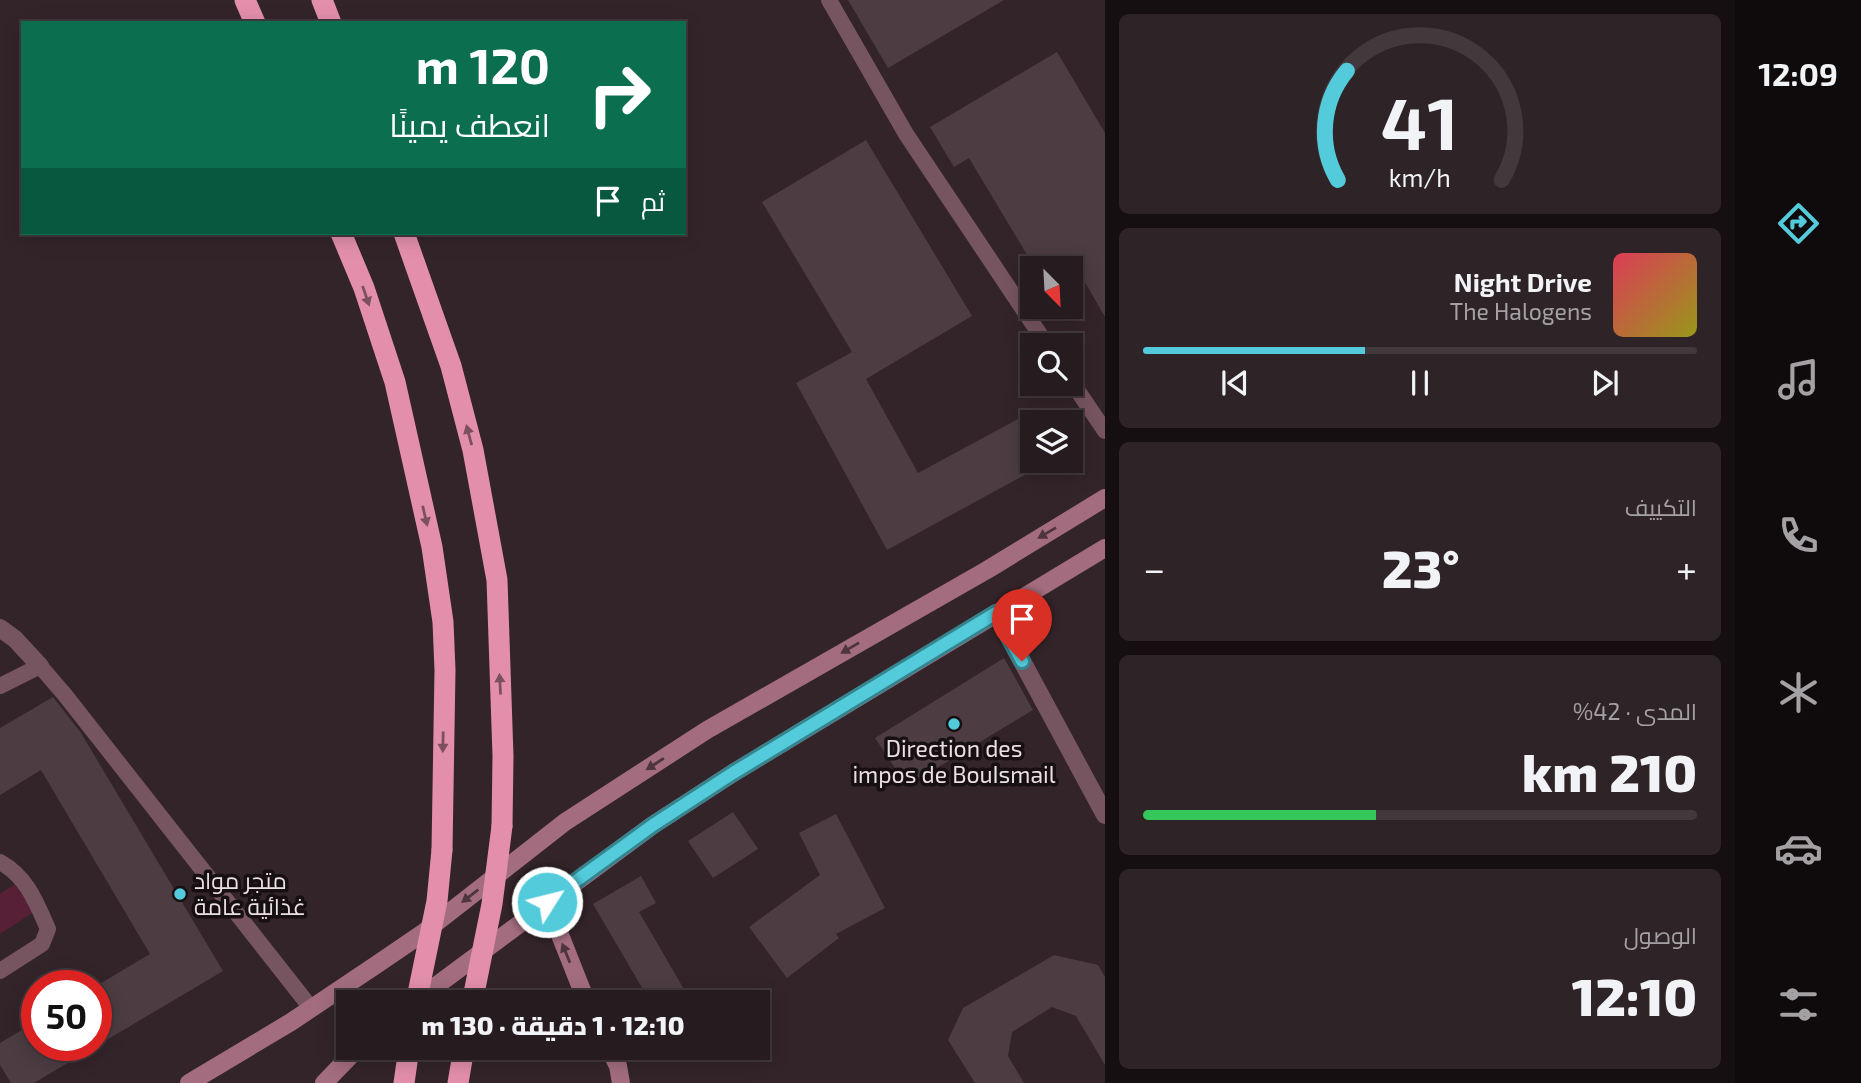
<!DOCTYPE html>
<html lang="ar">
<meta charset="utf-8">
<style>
:root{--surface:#261b1f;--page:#2e2428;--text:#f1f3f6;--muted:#a4a1a4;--line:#42393d;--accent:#53cbdb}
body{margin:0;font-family:"Exo 2",Cairo,sans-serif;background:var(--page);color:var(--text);direction:rtl;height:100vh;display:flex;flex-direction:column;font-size:26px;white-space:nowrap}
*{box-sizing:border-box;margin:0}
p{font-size:23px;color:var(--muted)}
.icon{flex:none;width:38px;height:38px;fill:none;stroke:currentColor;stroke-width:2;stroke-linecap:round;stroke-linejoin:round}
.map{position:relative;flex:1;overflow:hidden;direction:ltr}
.sheet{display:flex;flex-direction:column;gap:14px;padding:14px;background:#150f11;width:630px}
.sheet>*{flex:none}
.top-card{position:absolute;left:21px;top:21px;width:665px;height:214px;border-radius:0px;box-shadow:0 4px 18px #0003,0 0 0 2px var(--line);direction:rtl;background:#0b6e4f;color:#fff;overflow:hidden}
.needle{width:46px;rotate:156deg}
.buttons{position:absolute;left:1020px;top:256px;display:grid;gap:14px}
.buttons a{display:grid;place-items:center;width:63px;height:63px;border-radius:0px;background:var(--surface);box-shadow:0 4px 18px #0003,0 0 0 2px var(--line);font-size:35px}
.speed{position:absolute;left:21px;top:970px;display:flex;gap:14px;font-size:35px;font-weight:700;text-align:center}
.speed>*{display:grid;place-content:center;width:91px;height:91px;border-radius:50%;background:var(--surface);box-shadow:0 4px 18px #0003,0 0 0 2px var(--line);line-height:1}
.speed .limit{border:10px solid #d22;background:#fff;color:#111}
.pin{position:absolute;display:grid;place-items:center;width:60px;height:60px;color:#fff;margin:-72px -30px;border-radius:50% 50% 50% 0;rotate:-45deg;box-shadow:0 0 7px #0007}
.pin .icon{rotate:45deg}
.me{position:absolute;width:77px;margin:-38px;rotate:54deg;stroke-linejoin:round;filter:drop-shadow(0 0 5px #0008)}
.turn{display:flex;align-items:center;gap:24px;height:147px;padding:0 21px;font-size:32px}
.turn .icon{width:91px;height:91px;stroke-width:2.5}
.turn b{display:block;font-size:49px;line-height:60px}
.then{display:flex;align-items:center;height:66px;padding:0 21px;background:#0003;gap:14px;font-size:26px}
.big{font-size:52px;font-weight:800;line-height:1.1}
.sheet .card{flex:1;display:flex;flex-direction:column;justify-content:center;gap:10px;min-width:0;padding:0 24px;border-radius:10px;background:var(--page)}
.sheet .dial{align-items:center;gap:0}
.dial svg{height:182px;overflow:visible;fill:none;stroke:var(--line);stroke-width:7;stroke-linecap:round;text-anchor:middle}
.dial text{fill:var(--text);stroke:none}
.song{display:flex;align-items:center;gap:21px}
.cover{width:84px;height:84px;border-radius:10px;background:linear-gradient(135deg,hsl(350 70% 55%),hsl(60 70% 35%))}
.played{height:7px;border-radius:4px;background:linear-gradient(90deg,var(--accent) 40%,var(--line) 40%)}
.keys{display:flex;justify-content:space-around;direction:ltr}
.heat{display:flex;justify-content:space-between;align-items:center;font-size:38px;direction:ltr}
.charge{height:10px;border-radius:5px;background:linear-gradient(90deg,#34c759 42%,var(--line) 0)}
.trip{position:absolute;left:336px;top:990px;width:434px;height:70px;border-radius:0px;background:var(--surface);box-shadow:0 4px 18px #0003,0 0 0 2px var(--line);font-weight:800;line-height:70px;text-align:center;direction:rtl}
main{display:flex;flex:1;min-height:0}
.tab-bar{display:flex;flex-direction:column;width:126px;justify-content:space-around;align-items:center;background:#0f0b0c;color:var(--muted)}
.tab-bar .icon{width:49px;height:49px}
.tab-bar .selected{color:var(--accent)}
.tab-bar b{font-size:32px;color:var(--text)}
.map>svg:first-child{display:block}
.green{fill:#572036}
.building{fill:#4d3d42}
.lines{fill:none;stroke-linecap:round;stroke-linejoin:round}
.service{stroke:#775560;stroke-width:16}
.minor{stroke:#775560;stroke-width:18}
.secondary{stroke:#a36d7f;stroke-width:18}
.motorway{stroke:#e38fac;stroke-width:21}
.motorway-bridge{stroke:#e38fac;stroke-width:21}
.oneway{fill:#7d505f}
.oneway2{fill:#4f353e}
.route-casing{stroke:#36848e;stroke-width:18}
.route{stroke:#53cbdb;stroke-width:12}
.poi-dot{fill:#53cbdb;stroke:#171012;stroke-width:2.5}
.labels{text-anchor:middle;stroke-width:7;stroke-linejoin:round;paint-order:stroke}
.poi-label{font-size:23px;fill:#eadfe2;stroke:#171012}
</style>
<main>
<nav class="tab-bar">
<b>12:09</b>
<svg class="icon selected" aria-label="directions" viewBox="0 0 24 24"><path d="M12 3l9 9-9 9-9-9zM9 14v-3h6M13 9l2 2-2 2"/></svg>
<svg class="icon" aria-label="music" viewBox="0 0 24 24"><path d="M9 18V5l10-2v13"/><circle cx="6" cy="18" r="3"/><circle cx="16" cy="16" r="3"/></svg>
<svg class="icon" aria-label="phone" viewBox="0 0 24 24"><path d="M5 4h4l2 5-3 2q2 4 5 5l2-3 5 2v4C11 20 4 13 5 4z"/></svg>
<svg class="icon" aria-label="climate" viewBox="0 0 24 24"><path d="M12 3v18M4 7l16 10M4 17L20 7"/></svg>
<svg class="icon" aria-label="car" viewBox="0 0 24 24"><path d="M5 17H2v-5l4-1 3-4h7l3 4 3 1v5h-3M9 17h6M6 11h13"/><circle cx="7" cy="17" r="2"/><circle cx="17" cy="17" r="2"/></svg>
<svg class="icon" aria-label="filters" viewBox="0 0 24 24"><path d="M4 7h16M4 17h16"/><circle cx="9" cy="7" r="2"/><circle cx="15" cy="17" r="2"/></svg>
</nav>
<section class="sheet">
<div class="card dial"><svg viewBox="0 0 100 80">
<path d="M14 69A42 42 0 1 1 86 69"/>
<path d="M14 69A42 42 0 0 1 18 21" stroke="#53cbdb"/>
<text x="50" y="56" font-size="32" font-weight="700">41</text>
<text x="50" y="72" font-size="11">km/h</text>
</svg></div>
<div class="card">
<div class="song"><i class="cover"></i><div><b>Night Drive</b><p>The Halogens</p></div></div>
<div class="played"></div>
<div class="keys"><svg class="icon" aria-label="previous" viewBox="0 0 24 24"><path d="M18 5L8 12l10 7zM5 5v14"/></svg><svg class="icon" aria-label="pause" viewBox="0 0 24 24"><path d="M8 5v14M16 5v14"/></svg><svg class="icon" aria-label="next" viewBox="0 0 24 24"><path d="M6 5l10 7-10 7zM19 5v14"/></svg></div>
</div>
<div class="card"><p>التكييف</p>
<div class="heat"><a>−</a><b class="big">23°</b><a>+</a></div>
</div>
<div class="card"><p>المدى · 42%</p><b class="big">210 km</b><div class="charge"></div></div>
<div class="card"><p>الوصول</p><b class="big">12:10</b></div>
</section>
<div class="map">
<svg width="1105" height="1083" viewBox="0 0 1105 1083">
<rect width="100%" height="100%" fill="#332429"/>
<polygon class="green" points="15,884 34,912 0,934 0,894"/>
<g class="building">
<polygon points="848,0 1004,0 888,68"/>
<polygon points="1057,52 1105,133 1105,317 1076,267 1035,268 969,158 954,167 930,127"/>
<polygon points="866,140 972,316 866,379 918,473 1018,419 1032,446 1032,460 1040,460 1043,465 887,550 796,383 852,352 762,202"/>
<polygon points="1004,658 1033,710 907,786 875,738"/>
<polygon points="53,697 81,733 223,971 34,1083 11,1083 0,1065 0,1043 37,1021 37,1045 96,1045 96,986 150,954 41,770 0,795 0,728"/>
<polygon points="733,812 758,849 713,878 688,841"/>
<polygon points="836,814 885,908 836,934 839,938 787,978 749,927 820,875 799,833"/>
<polygon points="641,876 656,903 639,912 692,1003 651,1003 593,904"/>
<polygon points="1054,955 1098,965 1105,977 1105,1065 1076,1016 1052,1007 1012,1032 1008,1056 1024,1083 975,1083 948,1040 963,1008"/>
<polygon points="677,1048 699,1048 683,1058"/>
</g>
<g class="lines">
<g class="service">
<polyline points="829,0 906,134 1047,345"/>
<polyline points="1071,381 1105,431"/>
<polyline points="0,686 40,666 65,695 311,1008"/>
<path d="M0,862C27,877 36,902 48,929L42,944L0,971"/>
</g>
<g class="minor">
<polyline points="996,613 1105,815"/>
<polyline points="0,628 15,639 40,666"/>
</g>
<g class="secondary">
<polyline points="547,902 587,1003"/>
<polyline points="413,1003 653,825 733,773 1105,548"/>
<polyline points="609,1048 618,1066 621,1083"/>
<polyline points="189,1083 291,1022 376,965 423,933 565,822 707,730 987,570 1105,498"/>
<polyline points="324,1083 358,1048"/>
</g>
<g class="motorway">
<polyline points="245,0 255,23"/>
<polyline points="322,0 331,23"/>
<polyline points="341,233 364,288 395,382 432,547 443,622 445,670 442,850"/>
<polyline points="404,233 451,366 473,450 497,580 503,756 502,826"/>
<polyline points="404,1083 409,1048"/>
<polyline points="458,1083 464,1048"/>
</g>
<g class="motorway-bridge">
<polyline points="416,1003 437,901 442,850"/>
<polyline points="472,1003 492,904 502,826"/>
</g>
</g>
<defs><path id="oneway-solid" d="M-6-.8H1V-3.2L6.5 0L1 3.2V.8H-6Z" transform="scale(1.75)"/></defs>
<g class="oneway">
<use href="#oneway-solid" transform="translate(366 296) rotate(71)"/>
<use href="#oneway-solid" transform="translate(469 435) rotate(-105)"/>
<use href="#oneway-solid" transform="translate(425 516) rotate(77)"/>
<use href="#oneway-solid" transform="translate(500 684) rotate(-93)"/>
<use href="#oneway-solid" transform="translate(443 742) rotate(91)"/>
</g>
<g class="oneway2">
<use href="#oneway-solid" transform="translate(1047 533) rotate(149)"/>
<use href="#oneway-solid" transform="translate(850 648) rotate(150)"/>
<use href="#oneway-solid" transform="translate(655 764) rotate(147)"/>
<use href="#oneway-solid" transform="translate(470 896) rotate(142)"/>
<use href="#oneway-solid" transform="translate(566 953) rotate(-112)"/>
</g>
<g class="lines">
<g class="route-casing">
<polyline id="route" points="547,902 653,825 733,773 996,613 1022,661"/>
</g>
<use href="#route" class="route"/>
</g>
<g class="poi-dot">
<circle cx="954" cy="724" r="7"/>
<circle cx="180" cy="894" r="7"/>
</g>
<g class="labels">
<g class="poi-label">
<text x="954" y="757">Direction des<tspan x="954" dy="26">impos de BouIsmail</tspan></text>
<text x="194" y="889" text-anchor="start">متجر مواد<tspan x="194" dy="26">غذائية عامة</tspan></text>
</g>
</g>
</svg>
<div class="buttons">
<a><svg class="needle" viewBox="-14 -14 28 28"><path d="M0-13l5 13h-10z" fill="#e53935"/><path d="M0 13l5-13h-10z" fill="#a4a1a4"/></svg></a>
<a><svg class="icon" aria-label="search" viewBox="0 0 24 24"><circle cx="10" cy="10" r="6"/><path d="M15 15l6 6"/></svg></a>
<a><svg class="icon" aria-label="layers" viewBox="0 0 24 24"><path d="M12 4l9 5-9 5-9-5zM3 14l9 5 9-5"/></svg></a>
</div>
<div class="speed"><div class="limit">50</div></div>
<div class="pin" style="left:1022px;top:661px;background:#d93025"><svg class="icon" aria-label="arrive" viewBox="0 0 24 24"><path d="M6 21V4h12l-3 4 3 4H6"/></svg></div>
<svg class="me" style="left:547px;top:902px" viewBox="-20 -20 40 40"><circle r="17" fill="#53cbdb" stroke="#fff" stroke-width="3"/><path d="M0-11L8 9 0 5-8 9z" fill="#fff"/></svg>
<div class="trip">12:10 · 1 دقيقة · 130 m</div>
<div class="top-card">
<div class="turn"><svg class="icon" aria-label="right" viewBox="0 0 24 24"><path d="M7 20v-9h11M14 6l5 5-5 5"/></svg><div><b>120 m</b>انعطف يمينًا</div></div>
<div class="then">ثم<svg class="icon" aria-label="arrive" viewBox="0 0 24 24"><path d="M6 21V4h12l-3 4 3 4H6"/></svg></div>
</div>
</div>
</main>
